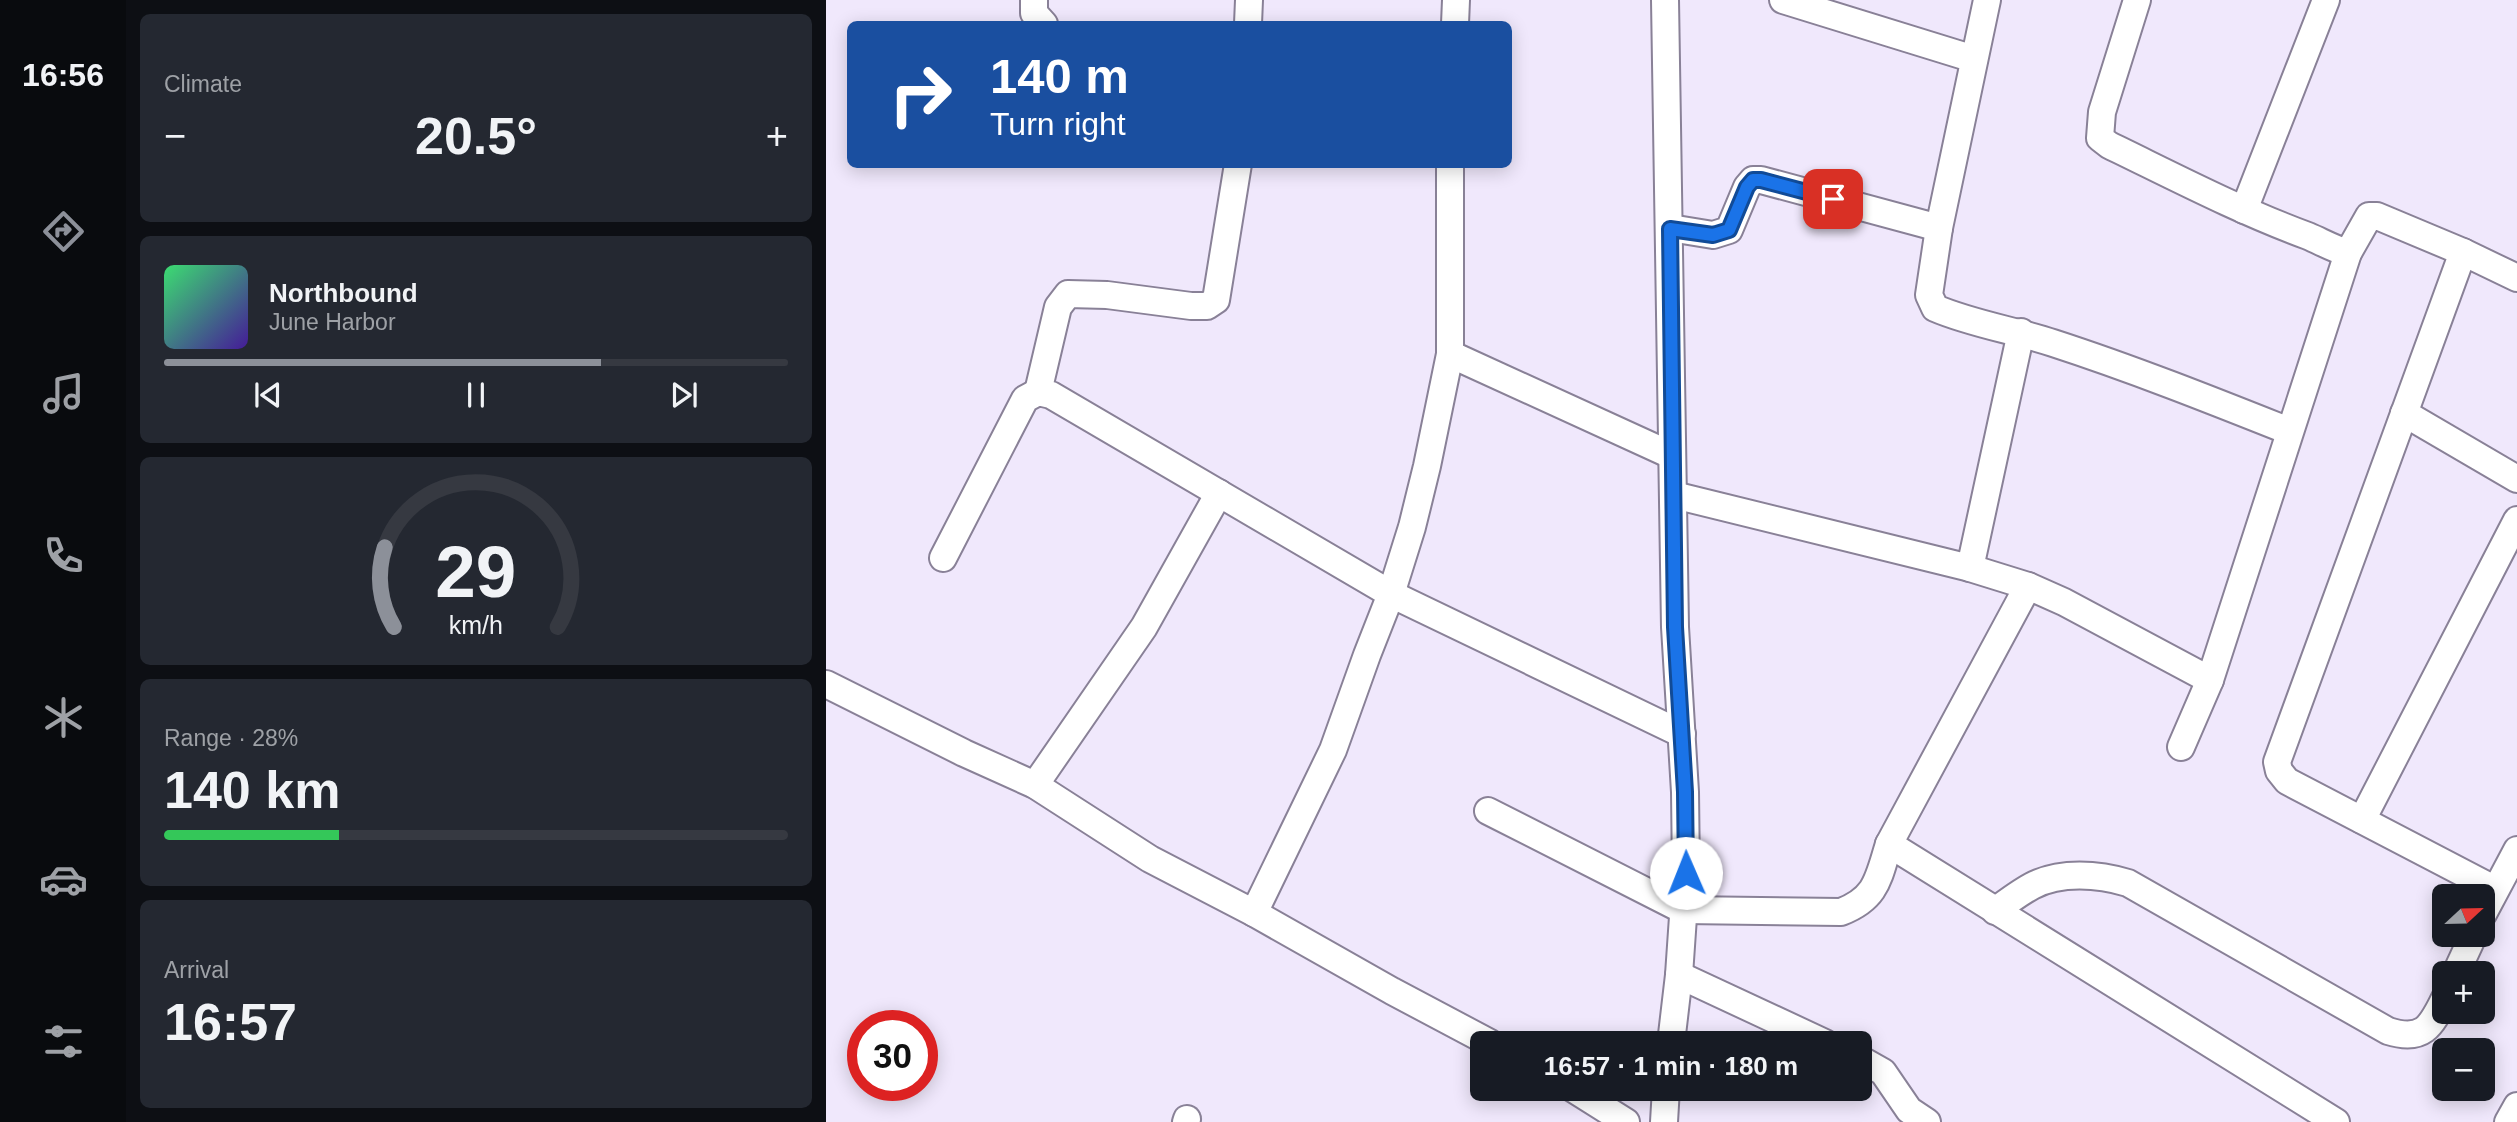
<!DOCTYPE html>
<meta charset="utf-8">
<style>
:root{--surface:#171b24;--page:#242831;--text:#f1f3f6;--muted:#9ea1a6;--line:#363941;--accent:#8c9099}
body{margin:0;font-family:Helvetica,sans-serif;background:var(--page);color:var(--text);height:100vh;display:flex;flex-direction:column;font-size:26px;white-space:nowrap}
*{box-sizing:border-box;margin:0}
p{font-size:23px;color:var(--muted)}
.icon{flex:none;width:38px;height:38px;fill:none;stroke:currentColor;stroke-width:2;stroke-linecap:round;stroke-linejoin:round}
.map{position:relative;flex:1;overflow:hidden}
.details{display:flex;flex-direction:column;gap:14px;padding:14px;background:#0d0f14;width:700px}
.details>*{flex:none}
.banner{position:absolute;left:21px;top:21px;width:665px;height:147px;border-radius:10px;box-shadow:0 4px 18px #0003;background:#1a4fa0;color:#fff;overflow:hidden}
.needle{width:46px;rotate:68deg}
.controls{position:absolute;left:1606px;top:884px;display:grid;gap:14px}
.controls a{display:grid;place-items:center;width:63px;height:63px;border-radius:10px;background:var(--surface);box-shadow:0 4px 18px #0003;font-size:35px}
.speed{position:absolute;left:21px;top:1010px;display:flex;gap:14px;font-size:35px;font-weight:700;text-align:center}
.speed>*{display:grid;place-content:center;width:91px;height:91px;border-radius:50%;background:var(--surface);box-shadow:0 4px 18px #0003;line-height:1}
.speed .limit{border:10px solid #d22;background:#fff;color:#111}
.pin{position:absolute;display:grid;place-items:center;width:60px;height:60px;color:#fff;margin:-30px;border-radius:14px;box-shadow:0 4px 10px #0006}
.me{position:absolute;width:77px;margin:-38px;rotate:359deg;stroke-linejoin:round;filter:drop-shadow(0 0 5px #0008)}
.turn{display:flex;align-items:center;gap:24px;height:147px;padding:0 28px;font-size:32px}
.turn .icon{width:91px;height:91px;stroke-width:2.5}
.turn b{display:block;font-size:49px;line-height:60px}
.big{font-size:52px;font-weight:800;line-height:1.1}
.details .card{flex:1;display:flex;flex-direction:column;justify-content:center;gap:10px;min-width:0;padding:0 24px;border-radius:10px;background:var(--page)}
.details .dial{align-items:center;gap:0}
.dial svg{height:182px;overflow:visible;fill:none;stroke:var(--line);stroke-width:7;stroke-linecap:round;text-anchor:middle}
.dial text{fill:var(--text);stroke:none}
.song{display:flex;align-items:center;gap:21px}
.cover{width:84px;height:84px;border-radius:10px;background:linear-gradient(135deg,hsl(140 70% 55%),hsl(260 70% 35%))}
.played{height:7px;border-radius:4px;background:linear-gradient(90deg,var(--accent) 70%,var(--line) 70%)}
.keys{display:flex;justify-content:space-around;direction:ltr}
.heat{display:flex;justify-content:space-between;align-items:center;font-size:38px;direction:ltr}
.charge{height:10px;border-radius:5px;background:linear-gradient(90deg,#34c759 28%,var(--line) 0)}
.trip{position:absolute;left:644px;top:1031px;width:402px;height:70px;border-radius:10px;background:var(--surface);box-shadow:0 4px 18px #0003;font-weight:800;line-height:70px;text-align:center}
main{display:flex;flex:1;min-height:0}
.menu{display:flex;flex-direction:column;width:126px;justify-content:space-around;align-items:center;background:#090b0e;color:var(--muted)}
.menu .icon{width:49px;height:49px}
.menu .active{color:var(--accent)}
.menu b{font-size:32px;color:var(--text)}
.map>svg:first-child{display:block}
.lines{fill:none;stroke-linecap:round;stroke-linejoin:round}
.street-casing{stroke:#898197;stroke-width:30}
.street{stroke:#fff;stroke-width:26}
.route-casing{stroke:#114b97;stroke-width:18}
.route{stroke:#1a73e8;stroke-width:12}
</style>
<main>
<nav class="menu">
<b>16:56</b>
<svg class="icon active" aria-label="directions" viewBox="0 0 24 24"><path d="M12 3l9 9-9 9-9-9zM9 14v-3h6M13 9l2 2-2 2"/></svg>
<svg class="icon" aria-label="music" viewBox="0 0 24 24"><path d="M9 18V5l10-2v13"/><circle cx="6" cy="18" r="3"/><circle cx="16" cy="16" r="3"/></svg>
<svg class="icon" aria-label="phone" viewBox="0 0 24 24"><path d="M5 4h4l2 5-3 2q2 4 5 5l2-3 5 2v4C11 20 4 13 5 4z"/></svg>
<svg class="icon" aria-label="climate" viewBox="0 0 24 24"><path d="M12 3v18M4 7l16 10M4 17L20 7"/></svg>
<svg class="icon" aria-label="car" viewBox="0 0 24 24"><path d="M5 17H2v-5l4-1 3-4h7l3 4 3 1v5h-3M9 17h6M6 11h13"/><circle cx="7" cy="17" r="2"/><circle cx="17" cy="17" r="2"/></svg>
<svg class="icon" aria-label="filters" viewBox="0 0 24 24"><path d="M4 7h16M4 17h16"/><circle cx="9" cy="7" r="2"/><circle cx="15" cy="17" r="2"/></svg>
</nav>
<section class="details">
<div class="card"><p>Climate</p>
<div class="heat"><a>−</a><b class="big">20.5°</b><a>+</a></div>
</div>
<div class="card">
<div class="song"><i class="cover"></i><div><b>Northbound</b><p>June Harbor</p></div></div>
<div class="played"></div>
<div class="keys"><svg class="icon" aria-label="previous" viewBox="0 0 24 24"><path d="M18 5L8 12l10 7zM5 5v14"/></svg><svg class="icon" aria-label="pause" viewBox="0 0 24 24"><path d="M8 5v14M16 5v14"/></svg><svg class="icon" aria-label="next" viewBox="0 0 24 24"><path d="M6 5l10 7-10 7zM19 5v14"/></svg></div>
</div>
<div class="card dial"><svg viewBox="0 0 100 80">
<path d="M14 69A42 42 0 1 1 86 69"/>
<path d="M14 69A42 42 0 0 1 10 34" stroke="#8c9099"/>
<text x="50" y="56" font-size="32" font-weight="700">29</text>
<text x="50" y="72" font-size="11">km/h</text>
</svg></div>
<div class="card"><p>Range · 28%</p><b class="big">140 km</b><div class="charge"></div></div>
<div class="card"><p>Arrival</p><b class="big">16:57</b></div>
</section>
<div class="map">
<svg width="1691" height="1122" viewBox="0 0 1691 1122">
<rect width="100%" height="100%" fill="#f0e8fc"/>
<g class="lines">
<g class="street-casing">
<g id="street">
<polyline points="208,0 208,13 218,24"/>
<polyline points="839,0 849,627 859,792 860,873 853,975 845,1043"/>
<polyline points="957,0 1148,59"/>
<path d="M1161,0L1113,228L1103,295L1109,308C1146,324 1188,330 1227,343C1307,369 1385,400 1463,431"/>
<path d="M1311,0L1276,112L1274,138L1283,145C1349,177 1414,211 1482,236C1496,242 1508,249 1522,253"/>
<polyline points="422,24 423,0"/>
<polyline points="629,24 630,0"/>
<polyline points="1418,210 1500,0"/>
<polyline points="844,228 887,235 903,230 921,187 927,180 935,180 1113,228"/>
<polyline points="1637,252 1451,762 1453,771 1461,781 1668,889"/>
<polyline points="624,354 845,455"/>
<polyline points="212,392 232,307 242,294 281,295 365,306 381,306 390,300 412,164"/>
<polyline points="1578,413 1691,479"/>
<polyline points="848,495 1144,568 1202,586 1238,602 1384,680"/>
<polyline points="117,558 199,399 212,392 225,395 565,594 856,734"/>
<polyline points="1144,568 1195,332"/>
<polyline points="0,684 138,753 209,785 324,859 428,913 566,991 664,1043"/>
<polyline points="1355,747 1384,680 1522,253 1543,216 1551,216 1637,252 1691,278"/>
<polyline points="209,785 318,627 393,493"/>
<path d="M662,811L857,910L1015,912C1051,898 1052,879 1063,844L1202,586"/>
<polyline points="1536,820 1691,520"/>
<polyline points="1063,844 1510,1122"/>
<path d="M1169,911C1181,902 1193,893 1206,886C1234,871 1273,874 1302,883L1562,1031C1597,1042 1605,1027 1619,998"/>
<polyline points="428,913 507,750 541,655 565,594 586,527 601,466 624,354 624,164"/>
<polyline points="1657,914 1691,850"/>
<polyline points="1630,973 1648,934"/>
<polyline points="853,975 999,1043"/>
<polyline points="1034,1059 1057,1072 1083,1110 1101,1122"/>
<polyline points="746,1088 800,1122"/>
<polyline points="360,1122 361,1119"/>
<polyline points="838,1122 840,1088"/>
<polyline points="1682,1122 1691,1106"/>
</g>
</g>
<use href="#street" class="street"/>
</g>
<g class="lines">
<g class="route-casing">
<polyline id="route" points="860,873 859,792 849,627 844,229 887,235 903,230 921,187 927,180 935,180 1007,199"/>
</g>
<use href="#route" class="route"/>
</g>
</svg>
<div class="controls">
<a><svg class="needle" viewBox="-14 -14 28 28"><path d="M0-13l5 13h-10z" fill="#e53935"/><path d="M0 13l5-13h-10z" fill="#9ea1a6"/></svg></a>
<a>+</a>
<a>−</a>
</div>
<div class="speed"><div class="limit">30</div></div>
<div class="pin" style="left:1007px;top:199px;background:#d93025"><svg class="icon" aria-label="arrive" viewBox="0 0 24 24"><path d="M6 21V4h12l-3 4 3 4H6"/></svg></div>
<svg class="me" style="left:860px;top:873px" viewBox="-20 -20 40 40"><circle r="19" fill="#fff"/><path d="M0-13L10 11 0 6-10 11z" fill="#1a73e8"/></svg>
<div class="trip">16:57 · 1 min · 180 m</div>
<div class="banner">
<div class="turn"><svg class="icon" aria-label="right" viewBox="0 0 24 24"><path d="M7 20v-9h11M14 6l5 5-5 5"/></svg><div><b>140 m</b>Turn right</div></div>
</div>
</div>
</main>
